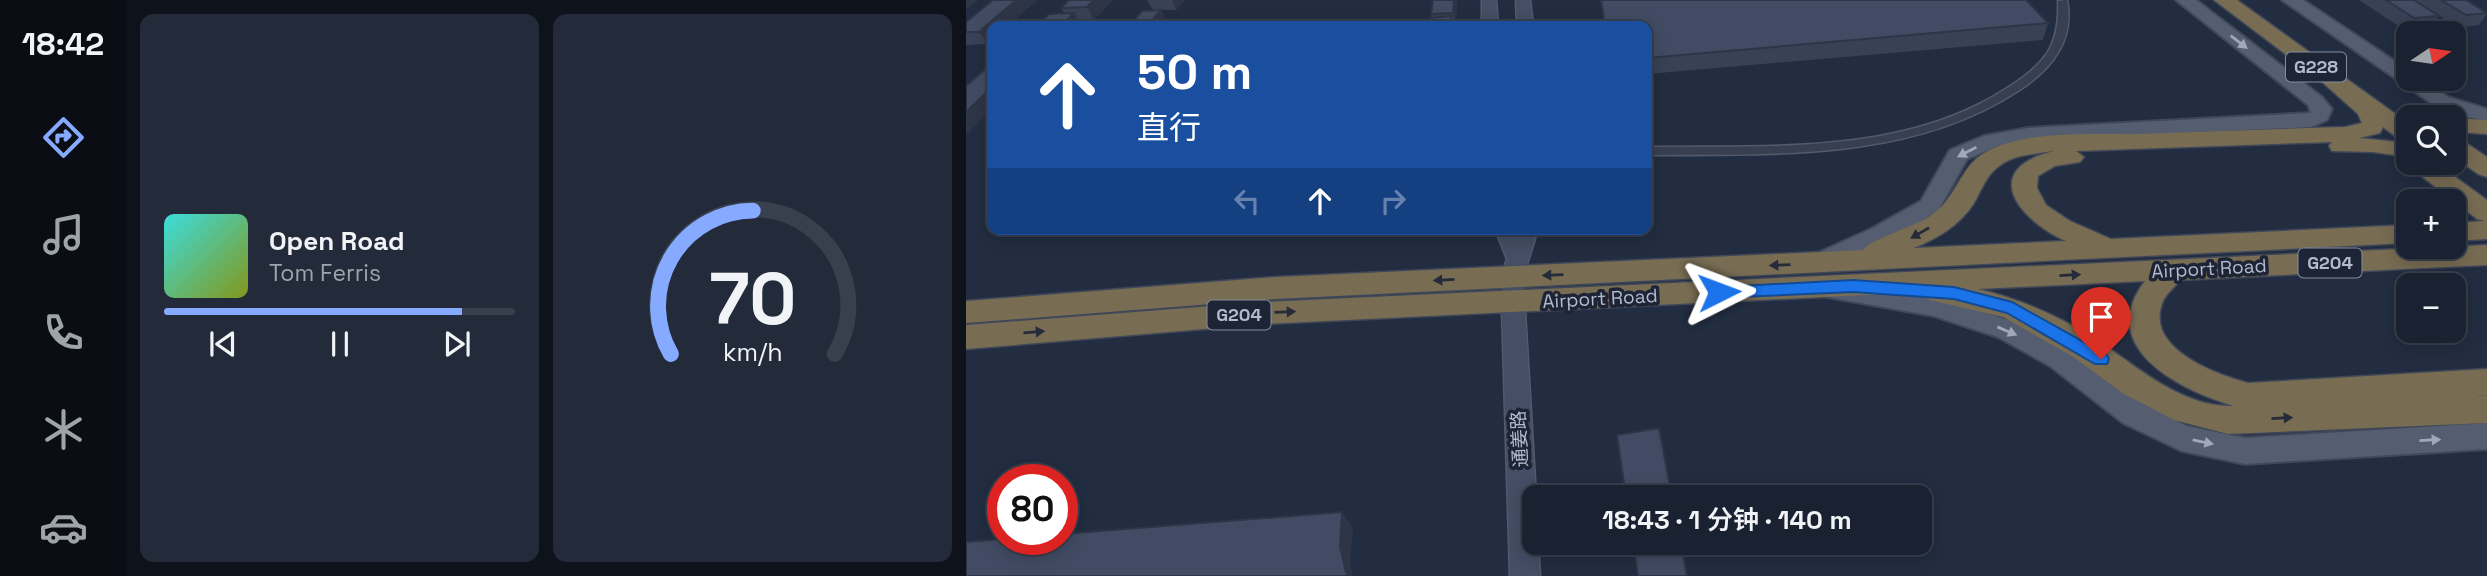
<!DOCTYPE html>
<html lang="zh">
<meta charset="utf-8">
<style>
:root{--surface:#1a2231;--page:#232a39;--text:#f1f3f6;--muted:#9fa4ab;--line:#383f4d;--accent:#85aaff}
body{margin:0;font-family:"Space Grotesk","Noto Sans SC",sans-serif;background:var(--page);color:var(--text);height:100vh;display:flex;flex-direction:column;font-size:26px;white-space:nowrap}
*{box-sizing:border-box;margin:0}
p{font-size:23px;color:var(--muted)}
.icon{flex:none;width:38px;height:38px;fill:none;stroke:currentColor;stroke-width:2;stroke-linecap:round;stroke-linejoin:round}
.map{position:relative;flex:1;overflow:hidden}
.panel{display:flex;flex-direction:column;gap:14px;padding:14px;background:#0e131b;width:840px}
.panel>*{flex:none}
.hud{position:absolute;left:21px;top:21px;width:665px;height:214px;border-radius:14px;box-shadow:0 4px 18px #0003,0 0 0 2px var(--line);background:#1a4fa0;color:#fff;overflow:hidden}
.needle{width:46px;rotate:77deg}
.controls{position:absolute;left:1430px;top:21px;display:grid;gap:14px}
.controls a{display:grid;place-items:center;width:70px;height:70px;border-radius:14px;background:var(--surface);box-shadow:0 4px 18px #0003,0 0 0 2px var(--line);font-size:35px}
.speed{position:absolute;left:21px;top:464px;display:flex;gap:14px;font-size:35px;font-weight:700;text-align:center}
.speed>*{display:grid;place-content:center;width:91px;height:91px;border-radius:50%;background:var(--surface);box-shadow:0 4px 18px #0003,0 0 0 2px var(--line);line-height:1}
.speed .limit{border:10px solid #d22;background:#fff;color:#111}
.pin{position:absolute;display:grid;place-items:center;width:60px;height:60px;color:#fff;margin:-72px -30px;border-radius:50% 50% 50% 0;rotate:-45deg;box-shadow:0 0 7px #0007}
.pin .icon{rotate:45deg}
.me{position:absolute;width:77px;margin:-38px;rotate:87deg;stroke-linejoin:round;filter:drop-shadow(0 0 5px #0008)}
.turn{display:flex;align-items:center;gap:24px;height:147px;padding:0 35px;font-size:32px}
.turn .icon{width:91px;height:91px;stroke-width:2.5}
.turn b{display:block;font-size:49px;line-height:60px}
.lanes{display:flex;align-items:center;height:66px;padding:0 35px;background:#0003;justify-content:center;gap:35px;direction:ltr}
.lanes .off{opacity:.35}
.panel .tile{flex:1;display:flex;flex-direction:column;justify-content:center;gap:10px;min-width:0;padding:0 24px;border-radius:14px;background:var(--page)}
.panel .dial{align-items:center;gap:0}
.dial svg{height:182px;overflow:visible;fill:none;stroke:var(--line);stroke-width:7;stroke-linecap:round;text-anchor:middle}
.dial text{fill:var(--text);stroke:none}
.song{display:flex;align-items:center;gap:21px}
.cover{width:84px;height:84px;border-radius:10px;background:linear-gradient(135deg,hsl(180 70% 55%),hsl(70 70% 35%))}
.played{height:7px;border-radius:4px;background:linear-gradient(90deg,var(--accent) 85%,var(--line) 85%)}
.keys{display:flex;justify-content:space-around;direction:ltr}
.panel .tiles{flex:1;display:grid;gap:14px;grid-template-columns:repeat(2,1fr)}
.trip{position:absolute;left:556px;top:485px;width:410px;height:70px;border-radius:14px;background:var(--surface);box-shadow:0 4px 18px #0003,0 0 0 2px var(--line);font-weight:600;line-height:70px;text-align:center}
main{display:flex;flex:1;min-height:0}
.dock{display:flex;flex-direction:column;width:126px;justify-content:space-around;align-items:center;background:#0a0e14;color:var(--muted)}
.dock .icon{width:49px;height:49px}
.dock .current{color:var(--accent)}
.dock b{font-size:32px;color:var(--text)}
.map>svg:first-child{display:block}
.lines{fill:none;stroke-linecap:round;stroke-linejoin:round}
.street-casing{stroke:#525a6b;stroke-width:3}
.secondary-casing{stroke:#525a6b;stroke-width:3}
.primary-casing{stroke:#40485a;stroke-width:4}
.highway-casing{stroke:#3f4758;stroke-width:3}
.street{fill:#373f51;fill-rule:evenodd}
.secondary{fill:#444e64;fill-rule:evenodd}
.primary{fill:#555e71;fill-rule:evenodd}
.highway{fill:#786c53;fill-rule:evenodd}
.wall{fill:#384156}
.shaded-wall{fill:#2e3546}
.building{fill:#414c64;stroke:#2e3546;stroke-width:2}
.oneway{fill:#a0a8b9}
.oneway2{fill:#252b39}
.route{fill:#1a73e8;stroke:#114b97;stroke-width:2}
.labels{text-anchor:middle;stroke-width:7;stroke-linejoin:round;paint-order:stroke}
.shield{fill:#1c2436;stroke:#868d9e;stroke-width:2}
.shield-label{font-size:18px;font-weight:bold;fill:#b3bacb}
.street-label{font-size:19px;fill:#b3bacb;stroke:#1c2436}
</style>
<main>
<nav class="dock">
<b>18:42</b>
<svg class="icon current" aria-label="directions" viewBox="0 0 24 24"><path d="M12 3l9 9-9 9-9-9zM9 14v-3h6M13 9l2 2-2 2"/></svg>
<svg class="icon" aria-label="music" viewBox="0 0 24 24"><path d="M9 18V5l10-2v13"/><circle cx="6" cy="18" r="3"/><circle cx="16" cy="16" r="3"/></svg>
<svg class="icon" aria-label="phone" viewBox="0 0 24 24"><path d="M5 4h4l2 5-3 2q2 4 5 5l2-3 5 2v4C11 20 4 13 5 4z"/></svg>
<svg class="icon" aria-label="climate" viewBox="0 0 24 24"><path d="M12 3v18M4 7l16 10M4 17L20 7"/></svg>
<svg class="icon" aria-label="car" viewBox="0 0 24 24"><path d="M5 17H2v-5l4-1 3-4h7l3 4 3 1v5h-3M9 17h6M6 11h13"/><circle cx="7" cy="17" r="2"/><circle cx="17" cy="17" r="2"/></svg>
</nav>
<section class="panel">
<div class="tiles">
<div class="tile">
<div class="song"><i class="cover"></i><div><b>Open Road</b><p>Tom Ferris</p></div></div>
<div class="played"></div>
<div class="keys"><svg class="icon" aria-label="previous" viewBox="0 0 24 24"><path d="M18 5L8 12l10 7zM5 5v14"/></svg><svg class="icon" aria-label="pause" viewBox="0 0 24 24"><path d="M8 5v14M16 5v14"/></svg><svg class="icon" aria-label="next" viewBox="0 0 24 24"><path d="M6 5l10 7-10 7zM19 5v14"/></svg></div>
</div>
<div class="tile dial"><svg viewBox="0 0 100 80">
<path d="M14 69A42 42 0 1 1 86 69"/>
<path d="M14 69A42 42 0 0 1 50 6" stroke="#85aaff"/>
<text x="50" y="56" font-size="32" font-weight="700">70</text>
<text x="50" y="72" font-size="11">km/h</text>
</svg></div>
</div>
</section>
<div class="map">
<svg width="1521" height="576" viewBox="0 0 1521 576">
<rect width="100%" height="100%" fill="#222d41"/>
<g class="lines">
<g class="street-casing">
<path id="street" d="M1101,0C1109,41 1085,70 1052,91C943,162 806,154 681,155V147C800,145 934,156 1038,90C1077,65 1094,49 1092,1Z"/>
</g>
<g class="secondary-casing">
<g id="secondary">
<polygon points="516,0 530,0 532,26 516,26"/>
<polygon points="550,0 564,0 567,26 551,26"/>
<polygon points="529,229 572,229 557,277 570,497 569,542 572,542 574,576 544,576 535,277 541,259"/>
</g>
</g>
<g class="primary-casing">
<g id="primary">
<polygon points="1210,0 1230,0 1356,97 1366,109 1361,120 1345,127 1062,140 1032,146 1001,159 972,211 923,241 861,269 852,272 843,269 839,263 843,257 905,229 955,201 984,150 1018,136 1062,128 1345,113 1342,105"/>
<polygon points="1316,0 1337,0 1442,70 1442,79 1455,79 1482,97 1521,109 1521,121 1496,116 1468,105"/>
<polygon points="865,280 969,297 1052,323 1104,350 1179,405 1221,426 1279,438 1521,423 1521,449 1279,464 1216,451 1157,423 1084,366 1032,337 968,316 856,296 852,289 856,282"/>
</g>
</g>
<g class="highway-casing">
<g id="highway">
<path d="M1248,0H1271L1442,123V141L1433,139L1417,127L1414,133L1393,138L1442,143V157L1407,152L1366,151L1363,146L1366,142L1110,151L1118,157L1114,162L1089,166L1072,176L1071,188L1080,205L1104,221L1145,239L1442,225V243L310,299L0,323V301L310,277L897,250C904,239 952,226 967,214C990,198 994,168 1018,153C1058,129 1130,135 1176,134C1244,131 1311,129 1379,127L1396,123L1392,114L1355,81ZM1088,151C1013,169 1051,219 1100,241L948,248C972,238 993,226 1008,203C1016,189 1021,173 1036,164C1051,154 1070,154 1088,151Z"/>
<polygon points="1488,118 1521,120 1521,134 1488,132"/>
<polygon points="1488,139 1497,141 1521,157 1521,177 1512,174 1488,157"/>
<polygon points="1442,162 1470,163 1521,200 1521,239 1488,241 1488,223 1518,221 1511,219 1445,168"/>
<path d="M1521,245V265L1215,280C1209,286 1201,293 1197,301C1177,348 1249,374 1282,383L1521,369V395L1509,396L1521,395V423L1262,434L1208,420L1158,394L1106,356L1037,317L964,300L960,292L298,324L0,349V325L298,302ZM1179,281C1128,348 1215,390 1268,406C1216,408 1170,366 1130,339C1092,316 1055,299 1012,289Z"/>
</g>
</g>
<use href="#street" class="street"/>
<use href="#secondary" class="secondary"/>
<use href="#primary" class="primary"/>
<use href="#highway" class="highway"/>
</g>
<g class="wall">
<polygon points="27,0 71,0 42,26 26,26 26,40 22,44 0,45 0,22"/>
<polygon points="103,0 147,0 128,20 112,20 115,25 98,13 95,8"/>
<polygon points="181,0 219,0 210,10 195,10 199,19 187,10"/>
<polygon points="467,0 491,0 490,25 487,25 488,26 463,26 466,18 465,14"/>
<polygon points="1393,0 1500,0 1521,12 1521,14 1513,25 1492,28 1473,16 1465,28 1440,31"/>
<polygon points="1082,23 1077,40 681,74 681,26"/>
</g>
<g class="shaded-wall">
<polygon points="0,0 12,0 0,10"/>
<polygon points="50,0 71,0 42,26 26,26 26,40 22,44 13,32"/>
<polygon points="128,0 147,0 128,20 121,7"/>
<polygon points="206,0 219,0 210,10"/>
<polygon points="488,0 491,0 490,25 487,13"/>
<polygon points="195,10 199,19 193,26 181,26"/>
<polygon points="108,13 115,25 114,26 95,26"/>
<polygon points="26,87 26,109 0,135 0,112"/>
<polygon points="376,512 387,528 384,563 387,576 382,576 380,572 374,547"/>
</g>
<g class="building">
<polygon points="27,0 50,0 13,32 0,32 0,22"/>
<polygon points="103,0 128,0 121,7 95,8"/>
<polygon points="467,0 488,0 487,13 465,14"/>
<polygon points="635,0 1060,0 1082,23 681,58 681,26 639,26"/>
<polygon points="1420,0 1448,0 1473,16 1448,18"/>
<polygon points="1475,0 1500,0 1521,13 1500,15"/>
<polygon points="195,10 181,26 163,26 176,11"/>
<polygon points="108,13 95,26 71,26 83,14"/>
<polygon points="485,16 484,26 463,26 464,18"/>
<polygon points="26,64 26,87 0,112 0,86 24,65"/>
<polygon points="693,428 706,497 660,497 651,435"/>
<polygon points="376,512 374,547 380,572 383,576 0,576 0,542 37,539 96,539 96,534"/>
<polygon points="667,542 715,542 721,576 672,576"/>
</g>
<defs><path id="oneway-solid" d="M-6-.8H1V-3.2L6.5 0L1 3.2V.8H-6Z" transform="scale(1.75)"/></defs>
<g class="oneway">
<use href="#oneway-solid" transform="translate(1273 42) rotate(38)"/>
<use href="#oneway-solid" transform="translate(1001 152) rotate(153)"/>
<use href="#oneway-solid" transform="translate(1041 331) rotate(23)"/>
<use href="#oneway-solid" transform="translate(1464 440) rotate(-3)"/>
<use href="#oneway-solid" transform="translate(1237 442) rotate(12)"/>
</g>
<g class="oneway2">
<use href="#oneway-solid" transform="translate(954 233) rotate(150)"/>
<use href="#oneway-solid" transform="translate(814 265) rotate(178)"/>
<use href="#oneway-solid" transform="translate(587 275) rotate(178)"/>
<use href="#oneway-solid" transform="translate(1104 275) rotate(-3)"/>
<use href="#oneway-solid" transform="translate(478 280) rotate(177)"/>
<use href="#oneway-solid" transform="translate(319 312) rotate(-2)"/>
<use href="#oneway-solid" transform="translate(68 332) rotate(-5)"/>
<use href="#oneway-solid" transform="translate(1316 418) rotate(-3)"/>
</g>
<polygon class="route" points="887,280 988,287 1046,302 1141,355 1143,359 1141,364 1129,364 1041,313 988,299 887,292 753,298 745,292 753,287"/>
<g class="labels">
<g class="shield">
<rect x="1320" y="52.5" width="60" height="29" rx="5"/>
<rect x="1332.5" y="248.5" width="63" height="29" rx="5"/>
<rect x="241.5" y="300.5" width="63" height="29" rx="5"/>
</g>
<g class="shield-label">
<text x="1350" y="73">G228</text>
<text x="1364" y="269">G204</text>
<text x="273" y="321">G204</text>
</g>
<g class="street-label">
<text transform="translate(1243 268) rotate(-3)" y="7">Airport Road</text>
<text transform="translate(634 298) rotate(-3)" y="7">Airport Road</text>
<text transform="translate(553 439) rotate(-93)" y="7">通姜路</text>
</g>
</g>
</svg>
<div class="controls">
<a><svg class="needle" viewBox="-14 -14 28 28"><path d="M0-13l5 13h-10z" fill="#e53935"/><path d="M0 13l5-13h-10z" fill="#9fa4ab"/></svg></a>
<a><svg class="icon" aria-label="search" viewBox="0 0 24 24"><circle cx="10" cy="10" r="6"/><path d="M15 15l6 6"/></svg></a>
<a>+</a>
<a>−</a>
</div>
<div class="speed"><div class="limit">80</div></div>
<div class="pin" style="left:1135px;top:359px;background:#d93025"><svg class="icon" aria-label="arrive" viewBox="0 0 24 24"><path d="M6 21V4h12l-3 4 3 4H6"/></svg></div>
<svg class="me" style="left:753px;top:292px" viewBox="-20 -20 40 40"><path d="M0-17L14 15 0 8-14 15z" fill="#1a73e8" stroke="#fff" stroke-width="4"/></svg>
<div class="trip">18:43 · 1 分钟 · 140 m</div>
<div class="hud">
<div class="turn"><svg class="icon" aria-label="ahead" viewBox="0 0 24 24"><path d="M12 20V5M6 11l6-6 6 6"/></svg><div><b>50 m</b>直行</div></div>
<div class="lanes"><svg class="icon off" aria-label="left" viewBox="0 0 24 24"><path d="M17 20v-9H6M10 6l-5 5 5 5"/></svg><svg class="icon" aria-label="ahead" viewBox="0 0 24 24"><path d="M12 20V5M6 11l6-6 6 6"/></svg><svg class="icon off" aria-label="right" viewBox="0 0 24 24"><path d="M7 20v-9h11M14 6l5 5-5 5"/></svg></div>
</div>
</div>
</main>
